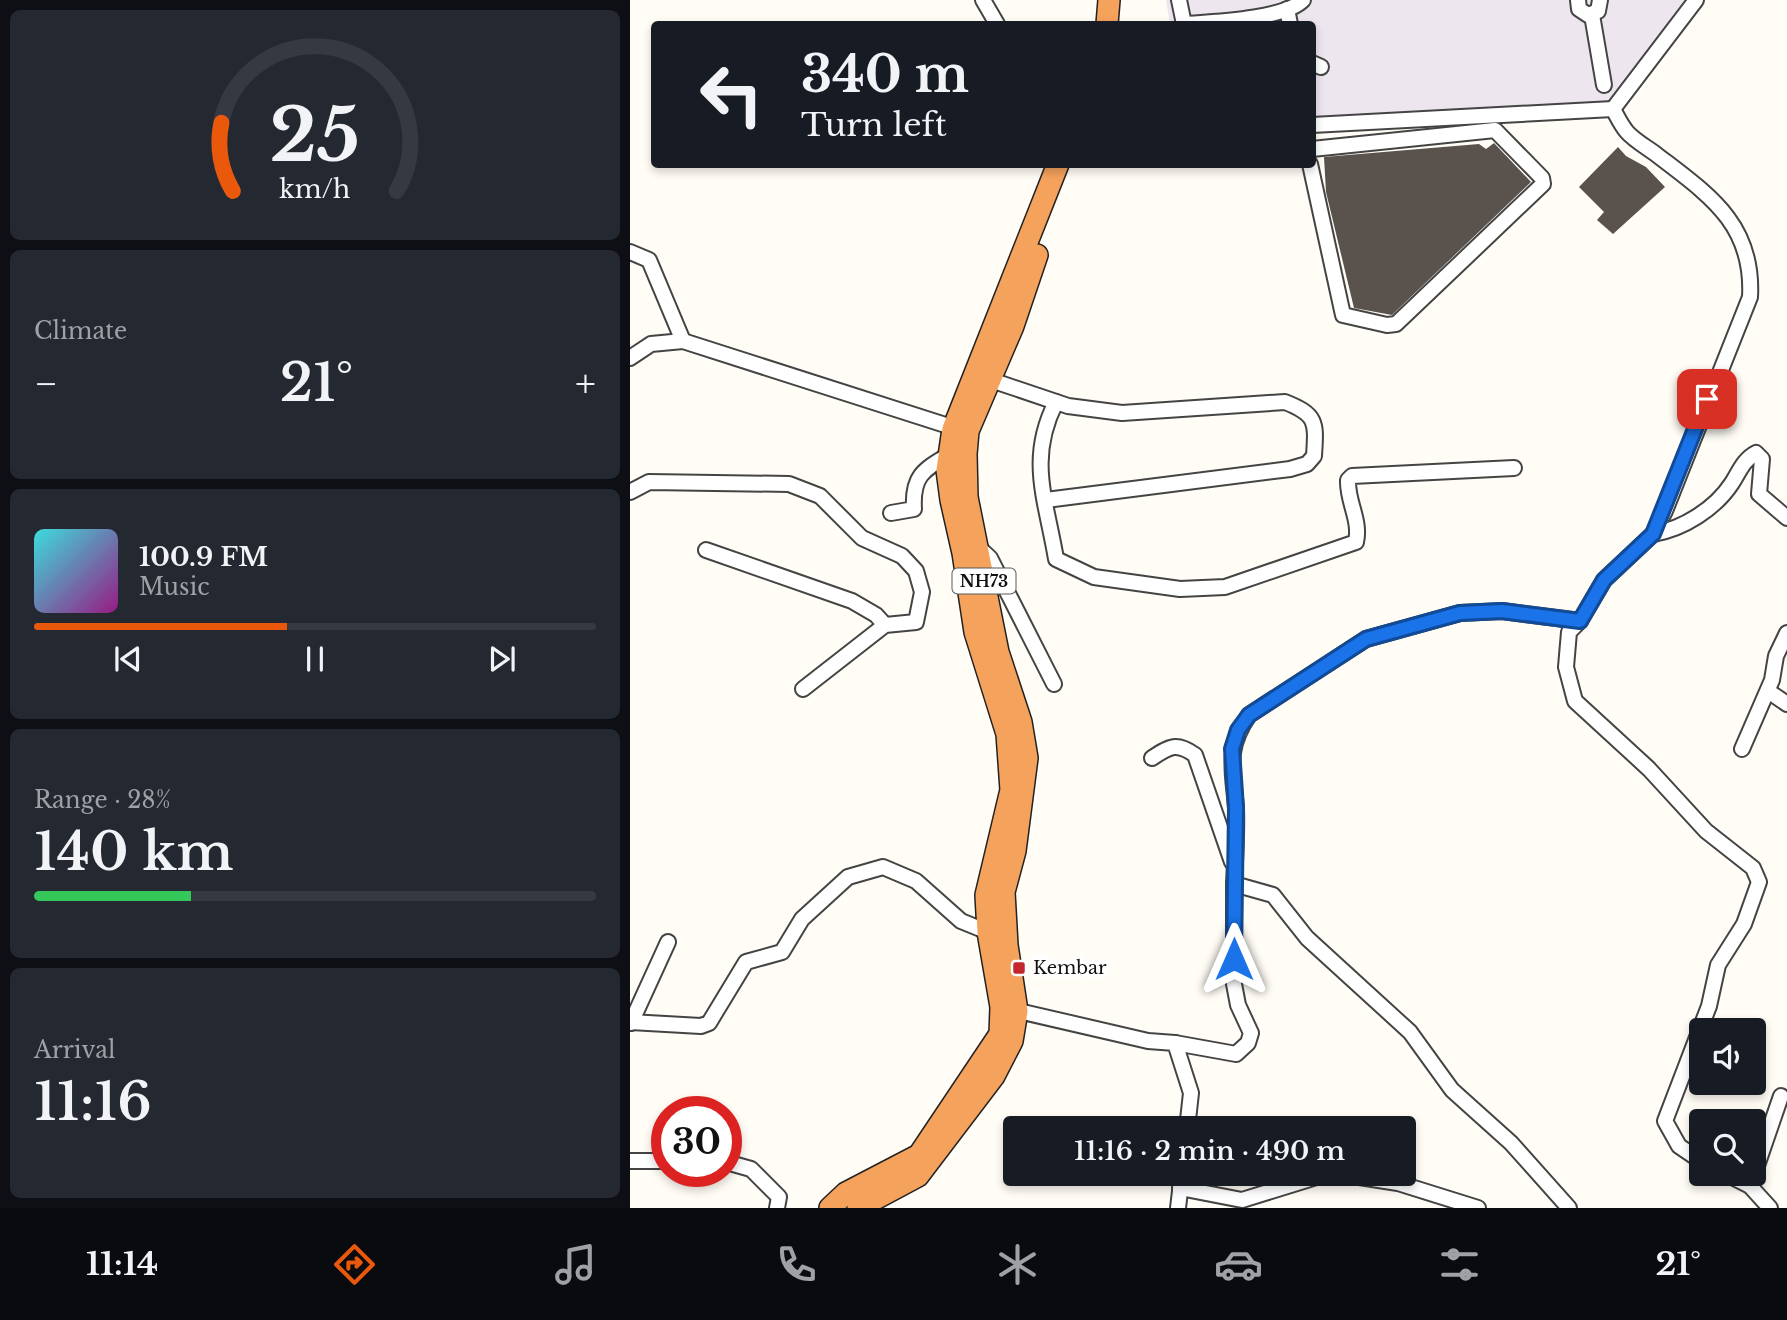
<!DOCTYPE html>
<meta charset="utf-8">
<style>
:root{--surface:#171b24;--page:#242831;--text:#f1f3f6;--muted:#9ea1a6;--line:#363941;--accent:#ea580c}
body{margin:0;font-family:"Libre Baskerville",serif;background:var(--page);color:var(--text);height:100vh;display:flex;flex-direction:column;font-size:26px;white-space:nowrap}
*{box-sizing:border-box;margin:0}
p{font-size:23px;color:var(--muted)}
.icon{flex:none;width:38px;height:38px;fill:none;stroke:currentColor;stroke-width:2;stroke-linecap:round;stroke-linejoin:round}
.map{position:relative;flex:1;overflow:hidden}
.details{display:flex;flex-direction:column;gap:10px;padding:10px;background:#0d0f14;width:630px}
.details>*{flex:none}
.guide{position:absolute;left:21px;top:21px;width:665px;height:147px;border-radius:7px;box-shadow:0 4px 10px #0003;background:#171b24;color:var(--text);overflow:hidden}
.buttons{position:absolute;left:1059px;top:1018px;display:grid;gap:14px}
.buttons a{display:grid;place-items:center;width:77px;height:77px;border-radius:7px;background:var(--surface);box-shadow:0 4px 10px #0003;font-size:35px}
.speed{position:absolute;left:21px;top:1096px;display:flex;gap:14px;font-size:35px;font-weight:700;text-align:center}
.speed>*{display:grid;place-content:center;width:91px;height:91px;border-radius:50%;background:var(--surface);box-shadow:0 4px 10px #0003;line-height:1}
.speed .limit{border:10px solid #d22;background:#fff;color:#111}
.pin{position:absolute;display:grid;place-items:center;width:60px;height:60px;color:#fff;margin:-30px;border-radius:14px;box-shadow:0 4px 10px #0006}
.me{position:absolute;width:77px;margin:-38px;rotate:0deg;stroke-linejoin:round;filter:drop-shadow(0 0 5px #0008)}
.turn{display:flex;align-items:center;gap:24px;height:147px;padding:0 35px;font-size:32px}
.turn .icon{width:91px;height:91px;stroke-width:2.5}
.turn b{display:block;font-size:49px;line-height:60px}
.big{font-size:52px;font-weight:600;line-height:1.1}
.details .card{flex:1;display:flex;flex-direction:column;justify-content:center;gap:10px;min-width:0;padding:0 24px;border-radius:10px;background:var(--page)}
.details .dial{align-items:center;gap:0}
.dial svg{height:182px;overflow:visible;fill:none;stroke:var(--line);stroke-width:7;stroke-linecap:round;text-anchor:middle}
.dial text{fill:var(--text);stroke:none}
.song{display:flex;align-items:center;gap:21px}
.cover{width:84px;height:84px;border-radius:10px;background:linear-gradient(135deg,hsl(180 70% 55%),hsl(310 70% 35%))}
.played{height:7px;border-radius:4px;background:linear-gradient(90deg,var(--accent) 45%,var(--line) 45%)}
.keys{display:flex;justify-content:space-around;direction:ltr}
.heat{display:flex;justify-content:space-between;align-items:center;font-size:38px;direction:ltr}
.charge{height:10px;border-radius:5px;background:linear-gradient(90deg,#34c759 28%,var(--line) 0)}
.trip{position:absolute;left:373px;top:1116px;width:413px;height:70px;border-radius:7px;background:var(--surface);box-shadow:0 4px 10px #0003;font-weight:600;line-height:70px;text-align:center}
.tabs{display:flex;height:112px;justify-content:space-around;align-items:center;background:#090b0e;color:var(--muted)}
.tabs .icon{width:49px;height:49px}
.tabs .current{color:var(--accent)}
.tabs b{font-size:32px;color:var(--text)}
main{display:flex;flex:1;min-height:0}
.map>svg:first-child{display:block}
.industrial{fill:#eee6ef}
.building{fill:#5a524d}
.lines{fill:none;stroke-linecap:round;stroke-linejoin:round}
.minor-casing{stroke:#444;stroke-width:18}
.highway-casing{stroke:#222;stroke-width:24}
.minor{stroke:#fff;stroke-width:14}
.highway{stroke:#f5a25d;stroke-width:21}
.route-casing{stroke:#114b97;stroke-width:18}
.route{stroke:#1a73e8;stroke-width:12}
.poi-dot{fill:#c4262e;stroke:#fff;stroke-width:2.5}
.labels{text-anchor:middle;stroke-width:7;stroke-linejoin:round;paint-order:stroke}
.shield{fill:#fff;stroke:#585858;stroke-width:2}
.shield-label{font-size:16px;font-weight:bold;fill:#111}
.poi-label{font-size:18px;fill:#111;stroke:#fff;text-anchor:start}
</style>
<main>
<section class="details">
<div class="card dial"><svg viewBox="0 0 100 80">
<path d="M14 69A42 42 0 1 1 86 69"/>
<path d="M14 69A42 42 0 0 1 9 39" stroke="#ea580c"/>
<text x="50" y="56" font-size="32" font-weight="700">25</text>
<text x="50" y="72" font-size="11">km/h</text>
</svg></div>
<div class="card"><p>Climate</p>
<div class="heat"><a>−</a><b class="big">21°</b><a>+</a></div>
</div>
<div class="card">
<div class="song"><i class="cover"></i><div><b>100.9 FM</b><p>Music</p></div></div>
<div class="played"></div>
<div class="keys"><svg class="icon" aria-label="previous" viewBox="0 0 24 24"><path d="M18 5L8 12l10 7zM5 5v14"/></svg><svg class="icon" aria-label="pause" viewBox="0 0 24 24"><path d="M8 5v14M16 5v14"/></svg><svg class="icon" aria-label="next" viewBox="0 0 24 24"><path d="M6 5l10 7-10 7zM19 5v14"/></svg></div>
</div>
<div class="card"><p>Range · 28%</p><b class="big">140 km</b><div class="charge"></div></div>
<div class="card"><p>Arrival</p><b class="big">11:16</b></div>
</section>
<div class="map">
<svg width="1157" height="1208" viewBox="0 0 1157 1208">
<rect width="100%" height="100%" fill="#fffdf5"/>
<polygon class="industrial" points="536,0 1060,0 979,102 683,119 682,24 540,24"/>
<g class="building">
<polygon points="864,143 901,182 762,315 724,308 696,192 694,157 849,144 856,149"/>
<polygon points="988,147 996,156 1016,167 1035,187 983,234 967,220 974,212 949,187"/>
</g>
<g class="lines">
<g class="minor-casing">
<g id="minor">
<polyline points="353,0 367,24"/>
<polyline points="549,0 554,24"/>
<polyline points="948,0 949,9 958,15 968,11 970,0"/>
<polyline points="657,9 660,24"/>
<polyline points="962,15 974,85"/>
<path d="M556,24C583,22 655,19 673,0"/>
<polyline points="682,63 691,67"/>
<path d="M983,109C987,116 991,125 997,132C1005,141 1018,148 1027,155C1079,195 1124,224 1120,297L1035,511L1023,534L974,580L950,621L939,632L936,667L945,701L1019,769L1076,831L1123,868L1129,882L1114,924L1088,965L1079,1006L1035,1121L1049,1146L1071,1161"/>
<polyline points="682,125 983,109 1066,0"/>
<polyline points="680,164 713,315 757,325 766,324 913,184 912,178 865,130 682,149"/>
<polyline points="0,252 19,260 53,341"/>
<polyline points="0,358 21,344 53,341 331,430"/>
<path d="M358,379L438,406L492,413L655,402C688,415 686,423 684,456L677,464L660,469L416,500"/>
<path d="M426,402C397,459 416,499 426,559L464,577L550,589L595,587L726,542C731,520 717,502 718,480L722,476L884,468"/>
<polyline points="0,492 19,482 159,484 190,496 232,538 272,556 286,571 292,592 286,622 255,625 173,689"/>
<path d="M261,513L284,509C282,476 293,470 320,454"/>
<path d="M1023,534C1053,529 1085,509 1102,483C1109,472 1114,459 1126,453L1132,459L1129,494L1157,518"/>
<polyline points="347,546 360,558 424,684"/>
<polyline points="76,550 222,601 246,615 255,625"/>
<polyline points="1138,691 1157,704"/>
<polyline points="1112,749 1142,680 1146,656 1157,633"/>
<path d="M522,758C540,746 547,742 565,755L602,862"/>
<path d="M604,884C605,859 607,833 606,808C603,769 595,750 619,715L736,639L830,613L872,611L950,621"/>
<polyline points="380,1009 518,1041 545,1043 561,1093 557,1129"/>
<polyline points="0,1022 71,1026 79,1023 116,962 152,952 172,919 218,877 253,867 286,881 331,921 358,932"/>
<polyline points="1,1023 38,942"/>
<polyline points="545,1043 606,1054 618,1043 621,1033 608,1005 604,984 604,884 643,895 677,938 780,1032 822,1090 881,1143 939,1208"/>
<polyline points="0,1161 37,1161"/>
<polyline points="96,1162 121,1169 149,1197 147,1208"/>
<polyline points="1096,1174 1120,1186 1140,1208"/>
<polyline points="1120,1186 1151,1096"/>
<polyline points="550,1188 612,1200 693,1175 723,1176 768,1183 848,1208"/>
<polyline points="548,1208 552,1174"/>
</g>
</g>
<g class="highway-casing">
<g id="highway">
<polyline points="477,24 479,0"/>
<polyline points="200,1208 216,1193 289,1155 370,1034 371,1007 358,932 356,895 381,790 377,734 345,632 333,553 321,500 317,470 323,429 428,164"/>
<polyline points="228,1208 288,1176 364,1076 382,1041 387,1011 377,945 374,892 385,851 397,758 391,722 368,652 337,497 336,454 338,431 383,326 407,255"/>
</g>
</g>
<use href="#minor" class="minor"/>
<use href="#highway" class="highway"/>
</g>
<g class="lines">
<g class="route-casing">
<polyline id="route" points="604,959 606,808 602,749 608,730 619,715 736,639 830,613 872,611 950,621 974,580 1023,534 1077,399"/>
</g>
<use href="#route" class="route"/>
</g>
<rect class="poi-dot" x="382" y="961" width="14" height="14" rx="3.5"/>
<g class="labels">
<rect class="shield" x="322.5" y="568.5" width="63" height="25" rx="5"/>
<g class="shield-label">
<text x="354" y="587">NH73</text>
</g>
<g class="poi-label">
<text x="403" y="974">Kembar</text>
</g>
</g>
</svg>
<div class="buttons">
<a><svg class="icon" aria-label="sound" viewBox="0 0 24 24"><path d="M4 9h4l5-4v14l-5-4H4zM17 9q2 3 0 6"/></svg></a>
<a><svg class="icon" aria-label="search" viewBox="0 0 24 24"><circle cx="10" cy="10" r="6"/><path d="M15 15l6 6"/></svg></a>
</div>
<div class="speed"><div class="limit">30</div></div>
<div class="pin" style="left:1077px;top:399px;background:#d93025"><svg class="icon" aria-label="arrive" viewBox="0 0 24 24"><path d="M6 21V4h12l-3 4 3 4H6"/></svg></div>
<svg class="me" style="left:604px;top:959px" viewBox="-20 -20 40 40"><path d="M0-17L14 15 0 8-14 15z" fill="#1a73e8" stroke="#fff" stroke-width="4"/></svg>
<div class="trip">11:16 · 2 min · 490 m</div>
<div class="guide">
<div class="turn"><svg class="icon" aria-label="left" viewBox="0 0 24 24"><path d="M17 20v-9H6M10 6l-5 5 5 5"/></svg><div><b>340 m</b>Turn left</div></div>
</div>
</div>
</main>
<nav class="tabs">
<b>11:14</b>
<svg class="icon current" aria-label="directions" viewBox="0 0 24 24"><path d="M12 3l9 9-9 9-9-9zM9 14v-3h6M13 9l2 2-2 2"/></svg>
<svg class="icon" aria-label="music" viewBox="0 0 24 24"><path d="M9 18V5l10-2v13"/><circle cx="6" cy="18" r="3"/><circle cx="16" cy="16" r="3"/></svg>
<svg class="icon" aria-label="phone" viewBox="0 0 24 24"><path d="M5 4h4l2 5-3 2q2 4 5 5l2-3 5 2v4C11 20 4 13 5 4z"/></svg>
<svg class="icon" aria-label="climate" viewBox="0 0 24 24"><path d="M12 3v18M4 7l16 10M4 17L20 7"/></svg>
<svg class="icon" aria-label="car" viewBox="0 0 24 24"><path d="M5 17H2v-5l4-1 3-4h7l3 4 3 1v5h-3M9 17h6M6 11h13"/><circle cx="7" cy="17" r="2"/><circle cx="17" cy="17" r="2"/></svg>
<svg class="icon" aria-label="filters" viewBox="0 0 24 24"><path d="M4 7h16M4 17h16"/><circle cx="9" cy="7" r="2"/><circle cx="15" cy="17" r="2"/></svg>
<b>21°</b>
</nav>
